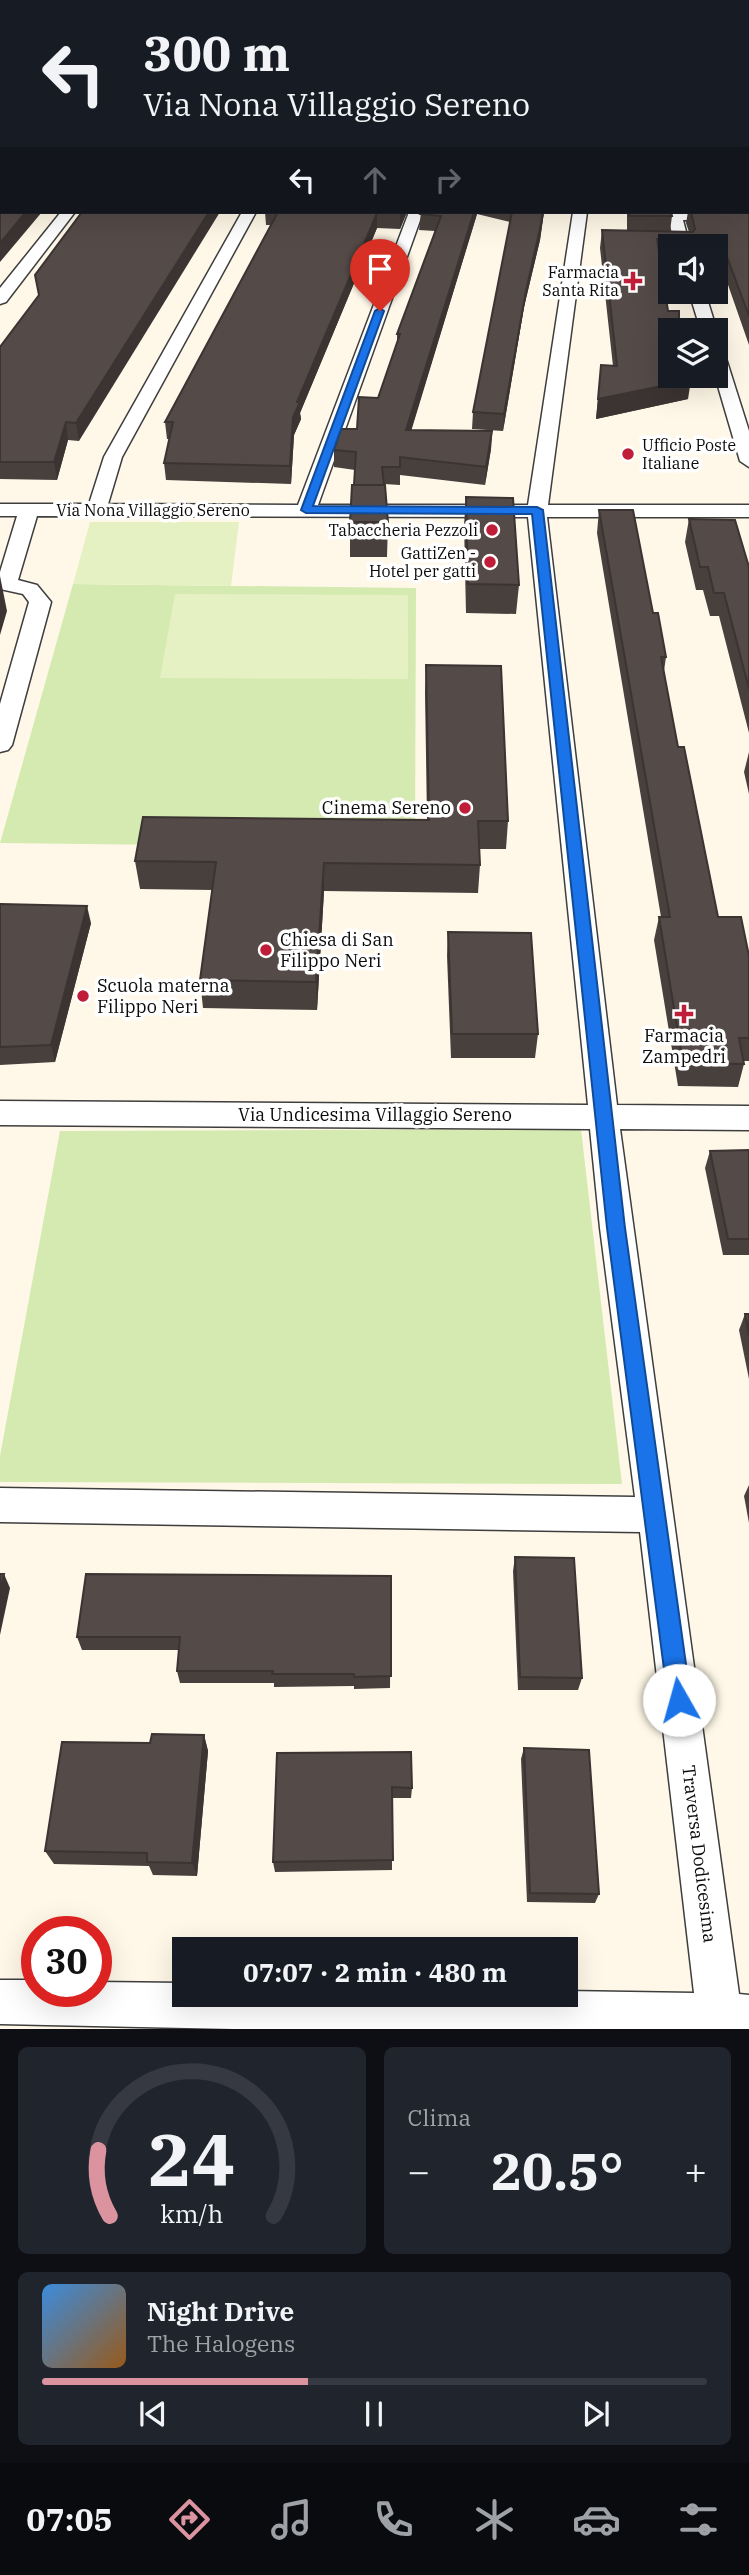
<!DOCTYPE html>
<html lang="it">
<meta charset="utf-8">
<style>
:root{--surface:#171b24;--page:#20242c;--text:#f1f3f6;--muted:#9ea1a6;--line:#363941;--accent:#db93a0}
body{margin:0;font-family:"IBM Plex Serif",serif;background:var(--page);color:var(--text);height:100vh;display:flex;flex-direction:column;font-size:26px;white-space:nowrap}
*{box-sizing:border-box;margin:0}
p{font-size:23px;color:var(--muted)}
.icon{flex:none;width:38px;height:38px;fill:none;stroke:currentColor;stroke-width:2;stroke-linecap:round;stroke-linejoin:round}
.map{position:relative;height:2029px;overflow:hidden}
.drawer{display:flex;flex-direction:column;gap:18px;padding:18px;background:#0d0f14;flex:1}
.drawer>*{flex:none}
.hud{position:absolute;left:0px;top:0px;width:749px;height:214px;box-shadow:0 7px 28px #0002;background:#171b24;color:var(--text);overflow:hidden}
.buttons{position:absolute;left:658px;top:234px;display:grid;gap:14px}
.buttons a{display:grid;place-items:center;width:70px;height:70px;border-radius:0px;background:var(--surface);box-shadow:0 7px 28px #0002;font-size:35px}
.speed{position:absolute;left:21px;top:1916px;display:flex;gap:14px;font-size:35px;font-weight:700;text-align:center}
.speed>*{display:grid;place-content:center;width:91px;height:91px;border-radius:50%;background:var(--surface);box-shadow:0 7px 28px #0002;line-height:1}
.speed .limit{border:10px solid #d22;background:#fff;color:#111}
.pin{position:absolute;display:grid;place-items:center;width:60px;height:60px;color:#fff;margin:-72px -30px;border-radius:50% 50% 50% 0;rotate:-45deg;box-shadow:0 0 7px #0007}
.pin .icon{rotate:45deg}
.me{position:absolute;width:77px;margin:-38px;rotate:353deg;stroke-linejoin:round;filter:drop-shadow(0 0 5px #0008)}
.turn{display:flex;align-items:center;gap:24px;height:147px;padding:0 28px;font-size:32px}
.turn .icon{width:91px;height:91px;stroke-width:2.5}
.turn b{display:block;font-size:49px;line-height:60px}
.lanes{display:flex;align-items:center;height:66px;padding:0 28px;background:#0003;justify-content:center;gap:35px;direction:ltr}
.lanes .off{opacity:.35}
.big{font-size:52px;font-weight:700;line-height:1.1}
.drawer .tile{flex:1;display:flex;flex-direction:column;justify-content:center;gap:10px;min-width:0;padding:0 24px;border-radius:10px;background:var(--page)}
.drawer .dial{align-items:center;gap:0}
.dial svg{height:182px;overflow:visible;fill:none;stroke:var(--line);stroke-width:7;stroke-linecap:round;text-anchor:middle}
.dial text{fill:var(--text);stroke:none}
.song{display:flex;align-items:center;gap:21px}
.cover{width:84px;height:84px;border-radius:10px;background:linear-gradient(135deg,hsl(210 70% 55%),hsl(30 70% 35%))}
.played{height:7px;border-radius:4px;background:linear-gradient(90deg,var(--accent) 40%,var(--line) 40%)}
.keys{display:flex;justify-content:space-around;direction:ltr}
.heat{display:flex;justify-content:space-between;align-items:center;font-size:38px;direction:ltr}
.drawer .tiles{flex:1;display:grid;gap:18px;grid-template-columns:1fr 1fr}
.tile:last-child{grid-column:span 2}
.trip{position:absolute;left:172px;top:1937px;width:406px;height:70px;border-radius:0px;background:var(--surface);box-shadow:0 7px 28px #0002;font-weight:700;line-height:70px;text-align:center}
.menu{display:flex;height:112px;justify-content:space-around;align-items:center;background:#090b0e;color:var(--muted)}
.menu .icon{width:49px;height:49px}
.menu .selected{color:var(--accent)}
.menu b{font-size:32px;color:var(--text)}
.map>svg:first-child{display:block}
.green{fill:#d5eab1}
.pitch{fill:#e6f1c3}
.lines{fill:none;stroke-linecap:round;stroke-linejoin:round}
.stream{stroke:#2ea4d3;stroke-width:4.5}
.minor-casing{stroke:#3e3e3e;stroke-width:3}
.tertiary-casing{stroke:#3e3e3e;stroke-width:3}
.minor{fill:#fff;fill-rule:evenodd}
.tertiary{fill:#fff;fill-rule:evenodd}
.wall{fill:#48403d}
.shaded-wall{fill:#3b3432}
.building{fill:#544a47;stroke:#3b3432;stroke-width:2}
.route{fill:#1a73e8;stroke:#114b97;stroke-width:2}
.poi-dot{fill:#c01d38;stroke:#fff;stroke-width:2.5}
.labels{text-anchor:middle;stroke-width:7;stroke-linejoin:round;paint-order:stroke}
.far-poi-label{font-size:16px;fill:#0b0b0b;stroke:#fff;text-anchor:end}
.far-street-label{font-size:16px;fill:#0b0b0b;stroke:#fff}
.poi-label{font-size:18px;fill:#0b0b0b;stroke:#fff;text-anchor:start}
.street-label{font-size:18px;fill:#0b0b0b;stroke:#fff}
</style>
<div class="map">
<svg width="749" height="2029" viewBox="0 0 749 2029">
<rect width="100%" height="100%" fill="#fff8e8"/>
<g class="green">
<polygon points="73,584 416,588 415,848 0,843"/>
<polygon points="581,1129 622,1484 0,1482 0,1456 60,1131"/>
</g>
<g class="pitch">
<polygon points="90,522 239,522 231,586 73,584"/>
<polygon points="175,594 408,595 408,679 160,678"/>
</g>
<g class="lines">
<polyline class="stream" points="0,99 2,97"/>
<g class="minor-casing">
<g id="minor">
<rect x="621" y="0" width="10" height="2"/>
<polygon points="2,71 2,80 0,81 0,72"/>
<polygon points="61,212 75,212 6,302 0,304 0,288"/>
<polygon points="242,212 256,212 122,457 108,504 298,505 409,212 423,212 318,505 528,505 573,212 587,212 548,505 749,505 749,517 547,517 617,1105 749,1106 749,1130 620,1129 739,1994 749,1995 749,2029 233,2029 0,2024 0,1980 37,1980 37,1992 96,1992 96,1982 184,1983 184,1995 565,1995 565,1991 694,1993 640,1532 0,1522 0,1488 635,1497 600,1228 590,1129 0,1125 0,1101 588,1105 528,517 37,516 18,580 37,585 51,602 12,745 8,750 0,752 0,704 29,602 23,594 0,589 0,572 17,516 0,516 0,504 89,504 104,457"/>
<polygon points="675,212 749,213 749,221 683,220 690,247 675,247 668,216"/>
<polygon points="689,292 705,292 717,331 716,333 716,331 701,331"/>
<polygon points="716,347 724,352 749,431 749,467 740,461 715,376"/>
</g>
</g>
<g class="tertiary-casing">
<g id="tertiary">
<polygon points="19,0 33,0 17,2"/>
<polygon points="0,34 2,34 0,43"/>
</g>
</g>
<use href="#minor" class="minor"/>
<use href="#tertiary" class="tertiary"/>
</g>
<g class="wall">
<rect x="747" y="0" width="2" height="12"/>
<polygon points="747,114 749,114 749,345 719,259 716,259 716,247 670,247 670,257 660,257 670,376 688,399 596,419 601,365 613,366 600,248 602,230 627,231 627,212 671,212 672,216 670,231 689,232 686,223 688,212 747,212"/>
<polygon points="82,212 79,441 68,440 57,480 0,479 0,347 39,295"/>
<polygon points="265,212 407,212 400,229 377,228 300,413 301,419 294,435 291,484 166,480 164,463 169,439 167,439 165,422 271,225 266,225"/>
<polygon points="421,212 544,212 540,240 524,307 503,431 472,429 473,412 510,222 477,214 411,430 492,431 491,449 485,485 400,475 400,485 384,484 388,522 387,557 350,557 350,522 355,470 334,467 334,450 357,429 378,398 397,342 397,334 435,231 419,230"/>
<polygon points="466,497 519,585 516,614 466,613 464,525"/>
<polygon points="599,510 653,613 666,657 664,671 678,747 718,917 749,956 749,1061 744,1061 744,1064 738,1087 678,1086 654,940 659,917 661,917 597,533"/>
<polygon points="689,519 749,567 749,733 719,616 710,616 703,590 696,590 685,542"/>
<polygon points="426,665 508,821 506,849 479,849 480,865 478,893 324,891 317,1010 203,1008 200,980 212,890 140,889 135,861 427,820 425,692"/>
<polygon points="749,752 749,794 744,772"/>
<polygon points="0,904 91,923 55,1062 0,1065"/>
<polygon points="448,932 538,1034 535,1058 451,1058 447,956"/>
<polygon points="749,1150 749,1255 723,1255 705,1168 710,1151"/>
<polygon points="745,1314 749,1314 749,1379 739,1330"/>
<polygon points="749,1485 749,1523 744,1496"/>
<polygon points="515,1557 582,1678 578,1690 518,1690 513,1571"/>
<polygon points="391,1576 390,1688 354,1689 354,1686 274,1687 274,1683 180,1683 177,1671 179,1650 82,1650 77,1637"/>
<polygon points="204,1735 208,1751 197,1876 153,1875 149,1866 54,1864 45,1851 150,1743"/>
<polygon points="524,1748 599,1894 595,1903 527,1902 521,1759"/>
<polygon points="277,1753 412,1788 411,1798 392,1798 392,1870 275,1872 273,1862"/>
</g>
<g class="shaded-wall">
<polygon points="26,212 42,212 0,262 0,243"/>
<polygon points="209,212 220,212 79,441 76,423"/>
<polygon points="401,212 407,212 400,229 400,213"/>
<polygon points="474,212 477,212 477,214 406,448 406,430"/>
<polygon points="543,212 544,212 540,240 524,307 503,431 504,414 526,291"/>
<polygon points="377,213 377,228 300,413 301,419 294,435 291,484 290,466 293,417 297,402"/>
<polygon points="691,380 688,399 596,419 598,399"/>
<polygon points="66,422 68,440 57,480 54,462"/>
<polygon points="492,431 491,449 485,485 486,467"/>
<polygon points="0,576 7,611 0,635"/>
<polygon points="324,863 324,891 317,1010 316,982"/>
<polygon points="87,906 91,923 55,1062 51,1045"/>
<polygon points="4,1574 10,1588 0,1635 0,1591"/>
<polygon points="204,1735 208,1751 197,1876 192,1863"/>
</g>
<g class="building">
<polygon points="80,0 578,0 577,2 78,2"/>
<rect x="747" y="114" width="2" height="23"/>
<polygon points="0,118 2,118 2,182 1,176 0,176"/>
<polygon points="747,138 749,144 749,193 747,193"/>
<polygon points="2,186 2,212 26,212 0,243 0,187"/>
<polygon points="747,206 749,206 749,316 721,241 657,239 668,311 679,311 679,331 670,331 670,376 691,376 691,380 598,399 601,365 617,366 602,230 693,232 695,229 691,212 747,212"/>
<polygon points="82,212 209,212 76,423 66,422 54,462 0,462 0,347 39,295 35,275"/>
<polygon points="278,212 401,212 400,213 377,213 297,402 300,402 293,417 290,466 164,463 173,422 165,422"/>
<polygon points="421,212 474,212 406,430 492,431 486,467 400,457 400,467 382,467 384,485 354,485 356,452 334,450 341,429 357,429 359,397 378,398 400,334 397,334 441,216 420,214"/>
<polygon points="512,212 543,212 541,224 526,291 504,414 473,412"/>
<polygon points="629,212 671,212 672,216 629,216"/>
<polygon points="352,485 385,485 388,522 350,522"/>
<polygon points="466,497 513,498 519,585 468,584"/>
<polygon points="599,510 633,510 653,613 658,613 666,657 661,657 678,747 684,747 718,917 741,917 749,956 749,1038 739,1038 744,1064 683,1063 659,917 670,917"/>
<polygon points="689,519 735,520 749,567 749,689 724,593 714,593 708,567 700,567"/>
<polygon points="426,665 501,666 508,821 478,821 480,865 324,863 316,982 200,980 216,862 135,861 143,817 429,820"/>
<polygon points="0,904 87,906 51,1045 0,1047"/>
<polygon points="448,932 531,933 538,1034 452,1034"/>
<polygon points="749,1150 749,1239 728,1239 710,1151"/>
<polygon points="745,1314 749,1314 749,1335"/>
<polygon points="515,1557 574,1558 582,1678 520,1677"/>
<polygon points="0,1574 4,1574 0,1591"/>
<polygon points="86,1574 391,1576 391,1676 354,1677 354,1674 272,1674 273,1671 177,1671 180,1637 77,1637"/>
<polygon points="152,1734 204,1735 192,1863 147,1862 147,1853 45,1851 62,1742 150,1743"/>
<polygon points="524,1748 589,1750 599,1894 530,1893"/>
<polygon points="411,1752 412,1788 392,1787 393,1860 273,1862 277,1753"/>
</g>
<polygon class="route" points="380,308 384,311 313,506 537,507 543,510 625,1228 691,1700 687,1708 679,1711 671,1708 668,1700 607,1228 532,514 306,513 301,510 375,311"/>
<g class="poi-dot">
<path d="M629.5 270.5h7v7h7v7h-7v7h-7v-7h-7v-7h7z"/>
<circle cx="628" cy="454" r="7"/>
<circle cx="492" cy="530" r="7"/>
<circle cx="490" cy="562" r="7"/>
<circle cx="465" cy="808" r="7"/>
<circle cx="266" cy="950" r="7"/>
<circle cx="83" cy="996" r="7"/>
<path d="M680.5 1003.5h7v7h7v7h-7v7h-7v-7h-7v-7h7z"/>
</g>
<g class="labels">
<g class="far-poi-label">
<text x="619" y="278">Farmacia<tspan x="619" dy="18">Santa Rita</tspan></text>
<text x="642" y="451" text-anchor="start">Ufficio Poste<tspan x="642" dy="18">Italiane</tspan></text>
<text x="478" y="536">Tabaccheria Pezzoli</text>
<text x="476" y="559">GattiZen -<tspan x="476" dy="18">Hotel per gatti</tspan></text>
</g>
<g class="far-street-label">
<text x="153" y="516">Via Nona Villaggio Sereno</text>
</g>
<g class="poi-label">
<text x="451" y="814" text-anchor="end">Cinema Sereno</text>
<text x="280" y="946">Chiesa di San<tspan x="280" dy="21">Filippo Neri</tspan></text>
<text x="97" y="992">Scuola materna<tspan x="97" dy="21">Filippo Neri</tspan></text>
<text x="684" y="1042" text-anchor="middle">Farmacia<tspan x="684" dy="21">Zampedri</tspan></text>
</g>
<g class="street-label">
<text x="375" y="1121">Via Undicesima Villaggio Sereno</text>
<text transform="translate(699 1854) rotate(83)" y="6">Traversa Dodicesima</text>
</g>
</g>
</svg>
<div class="buttons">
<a><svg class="icon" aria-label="sound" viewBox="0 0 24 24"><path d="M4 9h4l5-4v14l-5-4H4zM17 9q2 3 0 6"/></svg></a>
<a><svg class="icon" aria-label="layers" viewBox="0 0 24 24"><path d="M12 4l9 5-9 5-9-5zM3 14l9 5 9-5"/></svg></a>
</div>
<div class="speed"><div class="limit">30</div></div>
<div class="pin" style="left:380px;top:311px;background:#d93025"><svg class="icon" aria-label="arrive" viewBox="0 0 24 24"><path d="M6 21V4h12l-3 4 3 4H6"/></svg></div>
<svg class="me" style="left:679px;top:1700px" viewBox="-20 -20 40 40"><circle r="19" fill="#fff"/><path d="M0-13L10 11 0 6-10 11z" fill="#1a73e8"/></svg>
<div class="trip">07:07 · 2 min · 480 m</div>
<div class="hud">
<div class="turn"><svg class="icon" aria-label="left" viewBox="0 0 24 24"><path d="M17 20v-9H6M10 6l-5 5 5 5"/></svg><div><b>300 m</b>Via Nona Villaggio Sereno</div></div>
<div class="lanes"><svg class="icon" aria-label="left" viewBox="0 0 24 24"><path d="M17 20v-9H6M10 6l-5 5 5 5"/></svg><svg class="icon off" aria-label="ahead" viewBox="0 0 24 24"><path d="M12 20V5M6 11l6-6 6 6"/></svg><svg class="icon off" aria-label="right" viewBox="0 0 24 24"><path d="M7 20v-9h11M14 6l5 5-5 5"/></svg></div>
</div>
</div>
<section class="drawer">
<div class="tiles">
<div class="tile dial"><svg viewBox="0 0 100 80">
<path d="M14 69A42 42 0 1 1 86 69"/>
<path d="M14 69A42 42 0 0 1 9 40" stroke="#db93a0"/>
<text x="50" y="56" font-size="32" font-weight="700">24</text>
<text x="50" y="72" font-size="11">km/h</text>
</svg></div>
<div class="tile"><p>Clima</p>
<div class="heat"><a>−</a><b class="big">20.5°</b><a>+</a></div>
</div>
<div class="tile">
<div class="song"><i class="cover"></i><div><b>Night Drive</b><p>The Halogens</p></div></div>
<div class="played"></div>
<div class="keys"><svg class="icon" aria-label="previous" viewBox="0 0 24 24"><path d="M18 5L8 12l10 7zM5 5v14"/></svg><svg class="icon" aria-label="pause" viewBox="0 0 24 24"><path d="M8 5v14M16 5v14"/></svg><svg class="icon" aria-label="next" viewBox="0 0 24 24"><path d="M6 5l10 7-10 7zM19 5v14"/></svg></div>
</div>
</div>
</section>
<nav class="menu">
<b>07:05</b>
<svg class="icon selected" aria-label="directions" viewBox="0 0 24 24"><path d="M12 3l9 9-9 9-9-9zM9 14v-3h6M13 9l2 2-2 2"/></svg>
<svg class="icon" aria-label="music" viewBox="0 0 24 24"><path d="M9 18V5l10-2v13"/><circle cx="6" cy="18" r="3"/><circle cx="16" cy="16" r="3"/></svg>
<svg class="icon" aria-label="phone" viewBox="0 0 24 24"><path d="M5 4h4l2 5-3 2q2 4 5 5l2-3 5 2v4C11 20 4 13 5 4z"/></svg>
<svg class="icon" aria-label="climate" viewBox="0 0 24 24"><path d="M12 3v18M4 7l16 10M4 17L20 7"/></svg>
<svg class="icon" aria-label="car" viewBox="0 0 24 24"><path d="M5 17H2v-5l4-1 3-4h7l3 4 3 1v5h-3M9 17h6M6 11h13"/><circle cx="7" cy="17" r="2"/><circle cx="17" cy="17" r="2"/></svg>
<svg class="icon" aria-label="filters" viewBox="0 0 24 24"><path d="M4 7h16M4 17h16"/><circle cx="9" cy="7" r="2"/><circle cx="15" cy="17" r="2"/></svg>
</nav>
